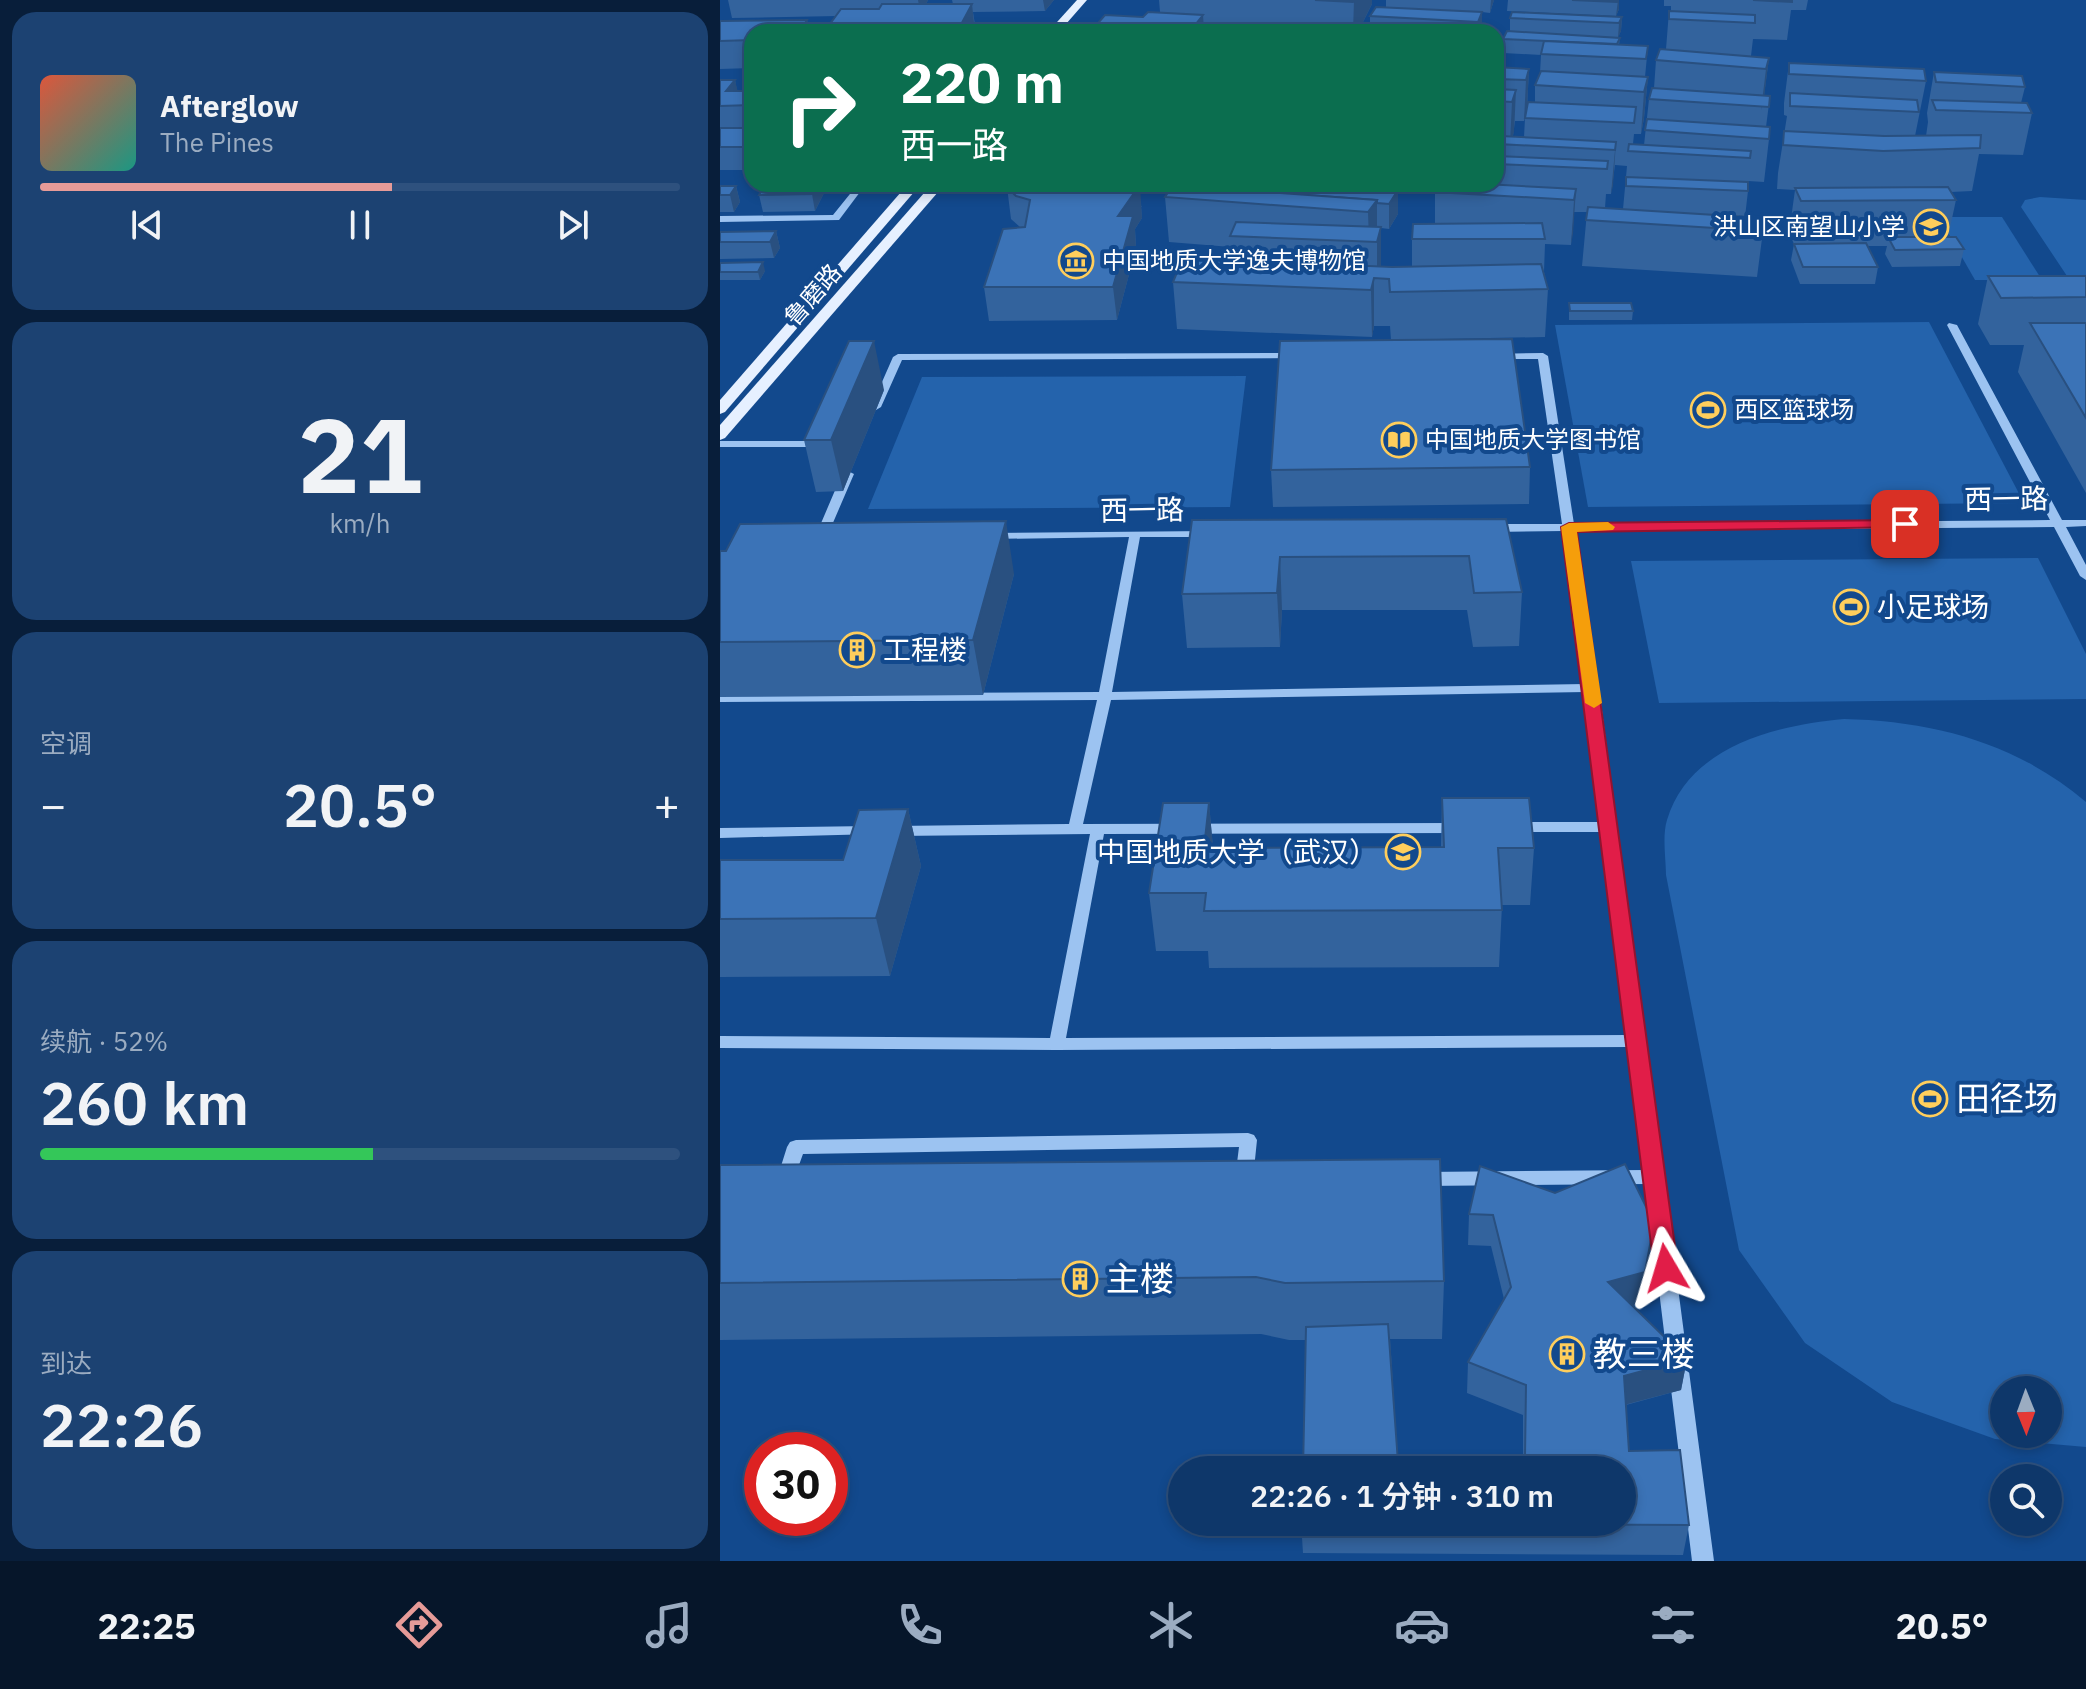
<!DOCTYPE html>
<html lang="zh">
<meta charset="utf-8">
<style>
:root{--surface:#0e376a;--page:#1c4272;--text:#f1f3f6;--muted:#9bacc1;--line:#2e517e;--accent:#e69b98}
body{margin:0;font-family:"IBM Plex Sans","Noto Sans SC",sans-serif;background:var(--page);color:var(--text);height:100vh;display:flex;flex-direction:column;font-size:30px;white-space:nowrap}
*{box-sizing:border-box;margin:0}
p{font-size:26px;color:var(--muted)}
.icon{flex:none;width:44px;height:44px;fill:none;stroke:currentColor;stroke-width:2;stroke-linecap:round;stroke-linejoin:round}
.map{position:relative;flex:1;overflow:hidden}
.side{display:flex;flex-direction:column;gap:12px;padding:12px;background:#081e3a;width:720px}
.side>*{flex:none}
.top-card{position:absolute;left:24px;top:24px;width:760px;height:168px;border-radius:24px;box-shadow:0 4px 12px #0003,0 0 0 2px var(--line);background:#0b6e4f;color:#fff;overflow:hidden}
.needle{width:52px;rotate:179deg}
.fabs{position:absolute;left:1270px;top:1376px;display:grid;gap:16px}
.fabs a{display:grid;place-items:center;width:72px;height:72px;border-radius:50%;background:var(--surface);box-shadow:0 4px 12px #0003,0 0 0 2px var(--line);font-size:40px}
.speed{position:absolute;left:24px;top:1432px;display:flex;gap:16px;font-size:40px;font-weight:700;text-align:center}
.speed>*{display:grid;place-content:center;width:104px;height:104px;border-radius:50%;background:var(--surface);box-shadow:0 4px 12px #0003,0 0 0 2px var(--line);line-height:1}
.speed .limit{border:12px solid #d22;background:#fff;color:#111}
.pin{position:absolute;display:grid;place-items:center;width:68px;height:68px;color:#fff;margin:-34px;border-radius:16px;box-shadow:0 4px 12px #0006}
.me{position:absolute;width:88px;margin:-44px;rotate:353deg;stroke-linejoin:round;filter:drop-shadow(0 0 6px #0008)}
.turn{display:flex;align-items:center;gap:28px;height:168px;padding:0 24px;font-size:36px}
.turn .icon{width:104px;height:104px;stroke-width:2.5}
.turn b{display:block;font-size:56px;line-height:68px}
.big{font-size:60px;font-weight:600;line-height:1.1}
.side .tile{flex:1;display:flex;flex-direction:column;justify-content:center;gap:12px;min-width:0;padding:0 28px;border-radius:24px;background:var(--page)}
.side .dial{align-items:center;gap:0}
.dial b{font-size:104px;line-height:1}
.song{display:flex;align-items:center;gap:24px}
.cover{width:96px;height:96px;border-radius:12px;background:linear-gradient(135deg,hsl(10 70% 55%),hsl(170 70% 35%))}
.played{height:8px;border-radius:4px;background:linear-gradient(90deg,var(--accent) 55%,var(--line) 55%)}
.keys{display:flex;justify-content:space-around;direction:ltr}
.heat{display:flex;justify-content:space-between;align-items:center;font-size:44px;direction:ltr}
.charge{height:12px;border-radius:6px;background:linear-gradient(90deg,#34c759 52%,var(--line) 0)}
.trip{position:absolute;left:448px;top:1456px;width:468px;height:80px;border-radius:40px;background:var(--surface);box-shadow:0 4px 12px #0003,0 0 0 2px var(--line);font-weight:600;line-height:80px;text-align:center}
.dock{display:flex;height:128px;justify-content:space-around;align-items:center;background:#06162a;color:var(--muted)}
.dock .icon{width:56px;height:56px}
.dock .on{color:var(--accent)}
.dock b{font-size:36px;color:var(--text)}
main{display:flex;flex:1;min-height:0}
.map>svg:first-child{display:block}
.green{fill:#2463ac;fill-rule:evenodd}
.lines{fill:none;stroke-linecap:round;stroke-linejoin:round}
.minor{fill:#9cc3f1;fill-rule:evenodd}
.major{fill:#e6f0ff;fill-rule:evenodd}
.wall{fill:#33639d;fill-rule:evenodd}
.shaded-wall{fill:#295080}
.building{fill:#3b73b7;stroke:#295080;stroke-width:2}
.route{fill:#e11d48;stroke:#92132f;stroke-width:2}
.slow{fill:#f59e0b}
.labels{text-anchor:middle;stroke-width:8;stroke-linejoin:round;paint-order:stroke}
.far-poi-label{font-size:24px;fill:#fff;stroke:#12498d;text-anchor:start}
.far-street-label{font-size:24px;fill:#fff;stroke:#12498d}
.street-label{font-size:28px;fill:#fff;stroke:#12498d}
.poi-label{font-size:28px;fill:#fff;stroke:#12498d;text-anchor:start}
.near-poi-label{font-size:34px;fill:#fff;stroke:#12498d;text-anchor:start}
</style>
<main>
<section class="side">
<div class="tile">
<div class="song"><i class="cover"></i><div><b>Afterglow</b><p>The Pines</p></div></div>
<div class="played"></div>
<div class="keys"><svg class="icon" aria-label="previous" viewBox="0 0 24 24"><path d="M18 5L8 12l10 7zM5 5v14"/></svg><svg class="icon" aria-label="pause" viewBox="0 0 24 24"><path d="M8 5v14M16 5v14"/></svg><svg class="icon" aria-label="next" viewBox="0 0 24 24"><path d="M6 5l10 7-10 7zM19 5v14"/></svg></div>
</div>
<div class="tile dial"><b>21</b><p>km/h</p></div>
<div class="tile"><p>空调</p>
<div class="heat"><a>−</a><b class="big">20.5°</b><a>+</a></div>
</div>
<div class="tile"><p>续航 · 52%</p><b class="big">260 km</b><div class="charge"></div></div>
<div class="tile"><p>到达</p><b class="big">22:26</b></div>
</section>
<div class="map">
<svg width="1366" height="1561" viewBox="0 0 1366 1561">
<rect width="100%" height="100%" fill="#12498d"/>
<g class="green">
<polygon points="1320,197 1366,200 1366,296 1355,288 1301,207 1305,200"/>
<polygon points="1219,217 1282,217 1322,280 1255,280"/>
<polygon points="1209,322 1304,503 868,507 835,325"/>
<polygon points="526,376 510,507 148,509 202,377"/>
<polygon points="1318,558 1366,654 1366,699 939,703 911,561"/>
<path d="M1124,719C1213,721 1297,743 1366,802V1447L1275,1439L1172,1402L1085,1343L1019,1250L946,875C946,859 942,836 947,820C969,746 1057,725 1124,719ZM1284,1390H1328V1434H1284Z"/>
</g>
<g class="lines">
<g class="minor">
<polygon points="138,184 146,184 119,220 0,222 0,216 113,215"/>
<path d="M1229,323L1237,325L1342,520H1366V526L1346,527L1366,565V580L1360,576L1334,527L855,531L879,688L994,1561H972L926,1184L703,1186L697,1184L694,1179L697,1174L703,1172L925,1170L909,1047L337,1050L0,1048V1036L330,1038L370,834L175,836L168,831L175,826L349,824L377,700L0,702V694L379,692L409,537L271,539L267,537V533L490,531L492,533L486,537H420L392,692L865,684L843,531L771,532L765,528L771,524H842L818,359H776L772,358V354L823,353L828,356L854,524L1330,520L1227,325ZM866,692L882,822H794L787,827L794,832H883L908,1035L346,1038L384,834L737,833L744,828L737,823L363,824L391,700Z"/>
<polygon points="575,353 579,354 579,358 182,360 161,407 156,410 151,407 173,357 178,354"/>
<polygon points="0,441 104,441 109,444 104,447 0,447"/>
<polygon points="128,471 134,474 109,532 112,535 106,539 98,537 96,535 122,474"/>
<polygon points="151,826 156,828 158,831 156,834 0,838 0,828"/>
<polygon points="528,1133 534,1135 537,1140 533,1179 530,1184 524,1186 518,1184 515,1179 519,1147 83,1154 71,1187 65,1189 59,1187 56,1182 67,1147 70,1142 76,1140"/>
</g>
<g class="major">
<polygon points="357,0 367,0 339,32 328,32"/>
<polygon points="188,184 201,184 5,412 0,414 0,400"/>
<polygon points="212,184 225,184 5,438 0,440 0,425"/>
</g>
</g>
<g class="wall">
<polygon points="8,0 208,0 206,4 233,4 232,0 334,0 325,11 253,12 256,31 116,16 12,18"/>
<polygon points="439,0 652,0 652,4 638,32 379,32 378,23 423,17 440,12"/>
<polygon points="666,0 774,0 770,13 762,12 762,26 759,32 686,32 650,30 650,16 666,7"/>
<polygon points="788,0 899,0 899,9 896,16 787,11"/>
<path d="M944,0H1088L1086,10H1071L1067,40L1033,39L1031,56L1049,58L1044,95L1050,96L1046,127L1049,139L1044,182L1028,181L1027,182L1028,191L1025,217L1043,231L1037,277L862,266L867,212H854L851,245L825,244L824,272L828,289L825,337L671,340L670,326H654L652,337L457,329L453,282L511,260V247L449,242L445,197L474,187L476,184H670V189L678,190V214L669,229L661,228V266H692V239L715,224V192L718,184H776V164L778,156V144L776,143V67L809,69L807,109L815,102V85L820,73L821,55L783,53V39L790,31V18L902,17L901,31L898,37L900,38L899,45L928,46L925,77H928L924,118L921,134H914L913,144L924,145L929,99L934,88L936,60L946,49L949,11H951V6H944ZM805,118L804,137L793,136L795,121H804ZM895,165L907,166L903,209L885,208L886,194H891Z"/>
<polygon points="87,20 90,32 32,32 32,68 0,69 0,21"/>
<polygon points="1069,63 1206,81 1195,136 1206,136 1208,122 1207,113 1214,72 1305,87 1301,103 1312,113 1303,155 1259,154 1252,191 1231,192 1236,200 1228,237 1244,249 1240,266 1172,267 1165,254 1167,246 1148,246 1158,267 1155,284 1080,284 1071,260 1074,244 1069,233 1075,190 1057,189 1058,173 1067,116 1064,115 1064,103"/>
<polygon points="0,80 15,80 17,91 32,91 32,170 0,170"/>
<polygon points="45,184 108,184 106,186 106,189 95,211 43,212 39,195"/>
<polygon points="0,186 16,186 20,202 14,212 0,212"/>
<polygon points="287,187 358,191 422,206 421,207 422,218 415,229 416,248 397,320 269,321 264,287 300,227 291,219"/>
<polygon points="56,231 60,248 54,258 0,259 0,232"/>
<polygon points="0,263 45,271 40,280 0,280"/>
<polygon points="1268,276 1366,276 1366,493 1298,372 1304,345 1270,345 1258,324"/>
<polygon points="849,303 913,311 912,320 849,320"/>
<polygon points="164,390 123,491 96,492 84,440"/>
<polygon points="810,467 809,504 553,507 551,470"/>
<polygon points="786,519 802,592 799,646 753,647 747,610 562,610 560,647 467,648 462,594 472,520"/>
<polygon points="0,551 294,574 263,695 0,697"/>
<polygon points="722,798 814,848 810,905 782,905 779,967 489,968 488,951 436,951 429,893 489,803 493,848 721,847"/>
<polygon points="188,809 201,866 170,976 0,977 0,860 123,860"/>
<polygon points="0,1165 724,1281 722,1339 670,1339 678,1462 803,1457 803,1415 747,1393 748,1362 784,1299 771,1246 748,1245 749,1214 760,1166 929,1255 921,1303 912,1306 967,1359 961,1390 906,1405 909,1451 969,1525 963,1555 583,1553 581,1522 586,1340 569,1340 541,1334 0,1340 0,1342"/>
</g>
<g class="shaded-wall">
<polygon points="198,0 208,0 201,15"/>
<polygon points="323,0 334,0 325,11"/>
<polygon points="634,0 652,0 652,4 638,32 633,32"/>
<polygon points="771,0 774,0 770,13"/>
<polygon points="898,0 899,0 899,9 896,16"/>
<polygon points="252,4 255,32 237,32"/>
<polygon points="762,12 762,26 759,32 757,32 758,22"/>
<polygon points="483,15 484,32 475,32 475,25"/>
<polygon points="902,17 901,31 898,38 899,23"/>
<polygon points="87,20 90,32 80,32"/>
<polygon points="1049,58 1044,98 1041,110 1046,69"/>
<polygon points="809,69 807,109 804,121 806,80"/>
<polygon points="928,77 924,118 921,134 924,92"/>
<polygon points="15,80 21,105 6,91"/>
<polygon points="796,90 794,132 790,144 792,102"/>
<polygon points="896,142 893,186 891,194 895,150"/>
<polygon points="97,184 105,184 106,189 95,211 92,194"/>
<polygon points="405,184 420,184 422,218 415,229 416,248 397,320 393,287 398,216"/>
<polygon points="662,184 670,184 670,193 662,204"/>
<polygon points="16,186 20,202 14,212 10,195"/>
<polygon points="856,189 853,234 851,245 854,200"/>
<polygon points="678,190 678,214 669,229 669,204"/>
<polygon points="657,200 657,241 661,227 661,273 657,279 657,242 649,242 648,212"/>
<polygon points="56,231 60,248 54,258 50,242"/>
<polygon points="43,262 45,271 40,280 38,272"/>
<polygon points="654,278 654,326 652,337 651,290"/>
<polygon points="154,341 164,390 123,491 111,440"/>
<polygon points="286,521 294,574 263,695 253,640"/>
<polygon points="560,557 562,610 560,647 557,593"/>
<polygon points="489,803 494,859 484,848"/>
<polygon points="188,809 201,866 170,976 156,918"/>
<polygon points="934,1223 921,1303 884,1313 888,1282"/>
<polygon points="967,1359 961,1390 900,1406 904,1376"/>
</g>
<g class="building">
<polygon points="595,0 634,0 633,2"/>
<polygon points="852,0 898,0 897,2"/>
<polygon points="1033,0 1072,0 1072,2"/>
<polygon points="162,4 252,4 237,32 104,32 121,9 159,9"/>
<polygon points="656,7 762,12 758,22 650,16"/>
<polygon points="949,11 1035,15 1035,23 949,19"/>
<polygon points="428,12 483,15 475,25 378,23 385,15 423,17"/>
<polygon points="792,12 902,17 899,23 790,18"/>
<polygon points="87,20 80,32 32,32 32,40 0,41 0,21"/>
<polygon points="695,28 751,30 750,32 693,32"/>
<polygon points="414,30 450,32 410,32"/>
<polygon points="787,31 900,38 897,44 783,39"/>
<polygon points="824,41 928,46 926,59 821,54"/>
<polygon points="940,49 1049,58 1046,69 936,60"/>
<polygon points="1069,63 1204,69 1206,81 1069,74"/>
<polygon points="776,67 809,69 806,80 776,79"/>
<polygon points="821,71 928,77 924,92 815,85"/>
<polygon points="1214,72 1302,76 1305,87 1216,82"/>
<polygon points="0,80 15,80 6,91 32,91 32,105 0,106"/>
<polygon points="932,88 1050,96 1049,107 929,99"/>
<polygon points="776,89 796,90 792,102 776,101"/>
<polygon points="1070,93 1197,100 1199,112 1070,106"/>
<polygon points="1212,100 1307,103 1312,113 1216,110"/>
<polygon points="808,102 916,107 914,123 805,118"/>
<polygon points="927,119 1050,127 1049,139 925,130"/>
<rect x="0" y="128" width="32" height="19"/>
<polygon points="1064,131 1164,136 1261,135 1260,148 1163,151 1063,145"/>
<polygon points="781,136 896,142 895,150 778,144"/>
<polygon points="909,144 1031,151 1030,158 908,151"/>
<polygon points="776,156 888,161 887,169 776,164"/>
<polygon points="906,177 1028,182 1028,191 906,186"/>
<polygon points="45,184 97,184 92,194 39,195"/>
<polygon points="288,184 355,184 358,191 377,190 378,184 405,184 419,186 398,216 413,216 393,287 264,287 283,229 305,227 310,200 296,196 287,187"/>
<polygon points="476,184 611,184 678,190 669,204 657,203 657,200 474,187"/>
<polygon points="718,184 765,184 856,189 854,200 715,192"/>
<polygon points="453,185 657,200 648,212 445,197"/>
<polygon points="0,186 16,186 10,195 0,195"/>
<polygon points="1228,187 1236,200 1081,201 1075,188"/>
<polygon points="868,207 1043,218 1043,231 866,220"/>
<polygon points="516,222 661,227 657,242 510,236"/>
<polygon points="822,223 825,239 692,239 693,224"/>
<polygon points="56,231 50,242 0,242 0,232"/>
<polygon points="1168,237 1236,237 1244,249 1175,250"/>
<polygon points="1146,243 1158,267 1083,267 1074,244"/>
<polygon points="463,258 672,267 821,264 828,289 670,292 669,279 654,278 651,290 453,282"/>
<polygon points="43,262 38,272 0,272 0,263"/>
<polygon points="1268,276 1366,276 1366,297 1281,298"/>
<polygon points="849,303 911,303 913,311 850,311"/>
<polygon points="1310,323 1366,323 1366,418"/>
<polygon points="792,339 810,467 551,470 560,341"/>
<polygon points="129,341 154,341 111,440 84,440"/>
<polygon points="786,519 802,592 754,593 749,556 560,557 557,593 462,594 472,520"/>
<polygon points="286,521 253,640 0,642 0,551 6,551 20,524"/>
<polygon points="722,798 809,798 814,848 778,848 782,910 484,911 486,893 429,893 443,803 489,803 484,848 724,847"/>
<polygon points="188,809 156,918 0,919 0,860 123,860 139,810"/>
<polygon points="720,1159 724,1281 565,1283 536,1277 0,1283 0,1165"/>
<polygon points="905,1164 934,1223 925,1272 888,1282 967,1359 904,1376 909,1451 960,1450 969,1525 581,1523 581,1522 902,1522 902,1470 583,1470 586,1327 668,1324 678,1462 805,1457 806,1385 748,1362 791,1287 773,1215 749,1214 760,1166 835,1193"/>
</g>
<polygon class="route" points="1185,520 1192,524 1190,527 857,532 958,1268 954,1275 946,1278 937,1275 934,1268 841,527 849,523"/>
<polygon class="slow" points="888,522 895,527 893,530 857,532 882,703 874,708 865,703 841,527 849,523"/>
<defs>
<g id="school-ring" transform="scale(1.8)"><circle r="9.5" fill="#12498d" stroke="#ffce5c" stroke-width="1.5"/><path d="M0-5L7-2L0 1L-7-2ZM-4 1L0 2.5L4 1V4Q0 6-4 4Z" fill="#ffce5c"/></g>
<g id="museum-ring" transform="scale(1.8)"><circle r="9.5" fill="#12498d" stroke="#ffce5c" stroke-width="1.5"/><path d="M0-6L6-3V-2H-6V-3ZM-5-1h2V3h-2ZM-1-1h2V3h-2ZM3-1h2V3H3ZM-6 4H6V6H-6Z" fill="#ffce5c"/></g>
<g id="stadium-ring" transform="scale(1.8)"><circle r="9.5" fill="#12498d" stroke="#ffce5c" stroke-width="1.5"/><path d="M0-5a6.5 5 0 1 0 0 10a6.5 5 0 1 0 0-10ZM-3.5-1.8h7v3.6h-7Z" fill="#ffce5c"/></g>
<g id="library-ring" transform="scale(1.8)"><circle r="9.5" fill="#12498d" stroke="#ffce5c" stroke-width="1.5"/><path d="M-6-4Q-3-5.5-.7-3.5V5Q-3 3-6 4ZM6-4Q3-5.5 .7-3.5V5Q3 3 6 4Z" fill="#ffce5c"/></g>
<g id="building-ring" transform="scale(1.8)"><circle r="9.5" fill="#12498d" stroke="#ffce5c" stroke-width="1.5"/><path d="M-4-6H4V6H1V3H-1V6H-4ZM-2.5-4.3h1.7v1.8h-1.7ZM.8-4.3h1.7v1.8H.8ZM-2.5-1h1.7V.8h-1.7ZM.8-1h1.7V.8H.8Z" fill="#ffce5c"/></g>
<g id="university-ring" transform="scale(1.8)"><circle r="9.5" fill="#12498d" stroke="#ffce5c" stroke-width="1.5"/><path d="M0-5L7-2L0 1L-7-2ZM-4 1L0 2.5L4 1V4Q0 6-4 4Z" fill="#ffce5c"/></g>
</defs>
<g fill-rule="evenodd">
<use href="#school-ring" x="1211" y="227"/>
<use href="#museum-ring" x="356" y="261"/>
<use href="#stadium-ring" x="988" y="410"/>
<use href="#library-ring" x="679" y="440"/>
<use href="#stadium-ring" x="1131" y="607"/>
<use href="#building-ring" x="137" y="650"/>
<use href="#university-ring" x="683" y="852"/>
<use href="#stadium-ring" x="1210" y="1099"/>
<use href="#building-ring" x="360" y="1279"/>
<use href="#building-ring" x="847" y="1354"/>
</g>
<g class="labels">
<g class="far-poi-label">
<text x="1185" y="235" text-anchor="end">洪山区南望山小学</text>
<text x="382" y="269">中国地质大学逸夫博物馆</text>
<text x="1014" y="418">西区篮球场</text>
<text x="705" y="448">中国地质大学图书馆</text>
</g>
<g class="far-street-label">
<text transform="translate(93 295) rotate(-49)" y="8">鲁磨路</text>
</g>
<g class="street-label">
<text transform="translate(1286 499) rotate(-1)" y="10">西一路</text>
<text transform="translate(422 510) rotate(-1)" y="10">西一路</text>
</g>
<g class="poi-label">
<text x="1157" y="617">小足球场</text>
<text x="163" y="660">工程楼</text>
<text x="657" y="862" text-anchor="end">中国地质大学（武汉）</text>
</g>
<g class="near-poi-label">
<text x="1236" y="1111">田径场</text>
<text x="386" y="1291">主楼</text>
<text x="873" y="1366">教三楼</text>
</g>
</g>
</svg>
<div class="fabs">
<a><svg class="needle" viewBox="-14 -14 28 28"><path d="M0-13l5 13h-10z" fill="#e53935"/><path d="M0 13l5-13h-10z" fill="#9bacc1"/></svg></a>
<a><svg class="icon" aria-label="search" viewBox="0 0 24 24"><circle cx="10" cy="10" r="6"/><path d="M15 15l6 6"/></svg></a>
</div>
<div class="speed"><div class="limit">30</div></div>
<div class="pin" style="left:1185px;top:524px;background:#d93025"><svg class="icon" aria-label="arrive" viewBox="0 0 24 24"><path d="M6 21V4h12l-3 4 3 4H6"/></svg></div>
<svg class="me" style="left:946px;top:1268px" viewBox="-20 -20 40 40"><path d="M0-17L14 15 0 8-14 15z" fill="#e11d48" stroke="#fff" stroke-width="4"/></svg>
<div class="trip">22:26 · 1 分钟 · 310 m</div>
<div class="top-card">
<div class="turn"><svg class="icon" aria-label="right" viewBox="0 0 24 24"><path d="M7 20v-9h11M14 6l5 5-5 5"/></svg><div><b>220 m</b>西一路</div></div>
</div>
</div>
</main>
<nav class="dock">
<b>22:25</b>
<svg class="icon on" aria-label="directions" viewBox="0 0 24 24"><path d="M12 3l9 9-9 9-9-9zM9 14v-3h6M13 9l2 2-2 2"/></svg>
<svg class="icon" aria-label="music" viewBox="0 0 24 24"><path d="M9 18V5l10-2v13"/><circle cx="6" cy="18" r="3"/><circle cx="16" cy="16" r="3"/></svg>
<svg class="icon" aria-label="phone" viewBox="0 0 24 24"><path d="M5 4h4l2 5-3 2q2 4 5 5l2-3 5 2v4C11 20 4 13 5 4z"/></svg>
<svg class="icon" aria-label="climate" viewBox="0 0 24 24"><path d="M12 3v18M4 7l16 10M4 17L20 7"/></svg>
<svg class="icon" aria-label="car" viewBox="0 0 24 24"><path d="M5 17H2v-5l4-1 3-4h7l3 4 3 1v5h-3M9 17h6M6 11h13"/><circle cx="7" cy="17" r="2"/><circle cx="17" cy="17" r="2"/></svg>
<svg class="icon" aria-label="filters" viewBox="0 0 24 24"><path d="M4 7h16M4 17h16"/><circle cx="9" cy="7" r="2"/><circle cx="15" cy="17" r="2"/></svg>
<b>20.5°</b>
</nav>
